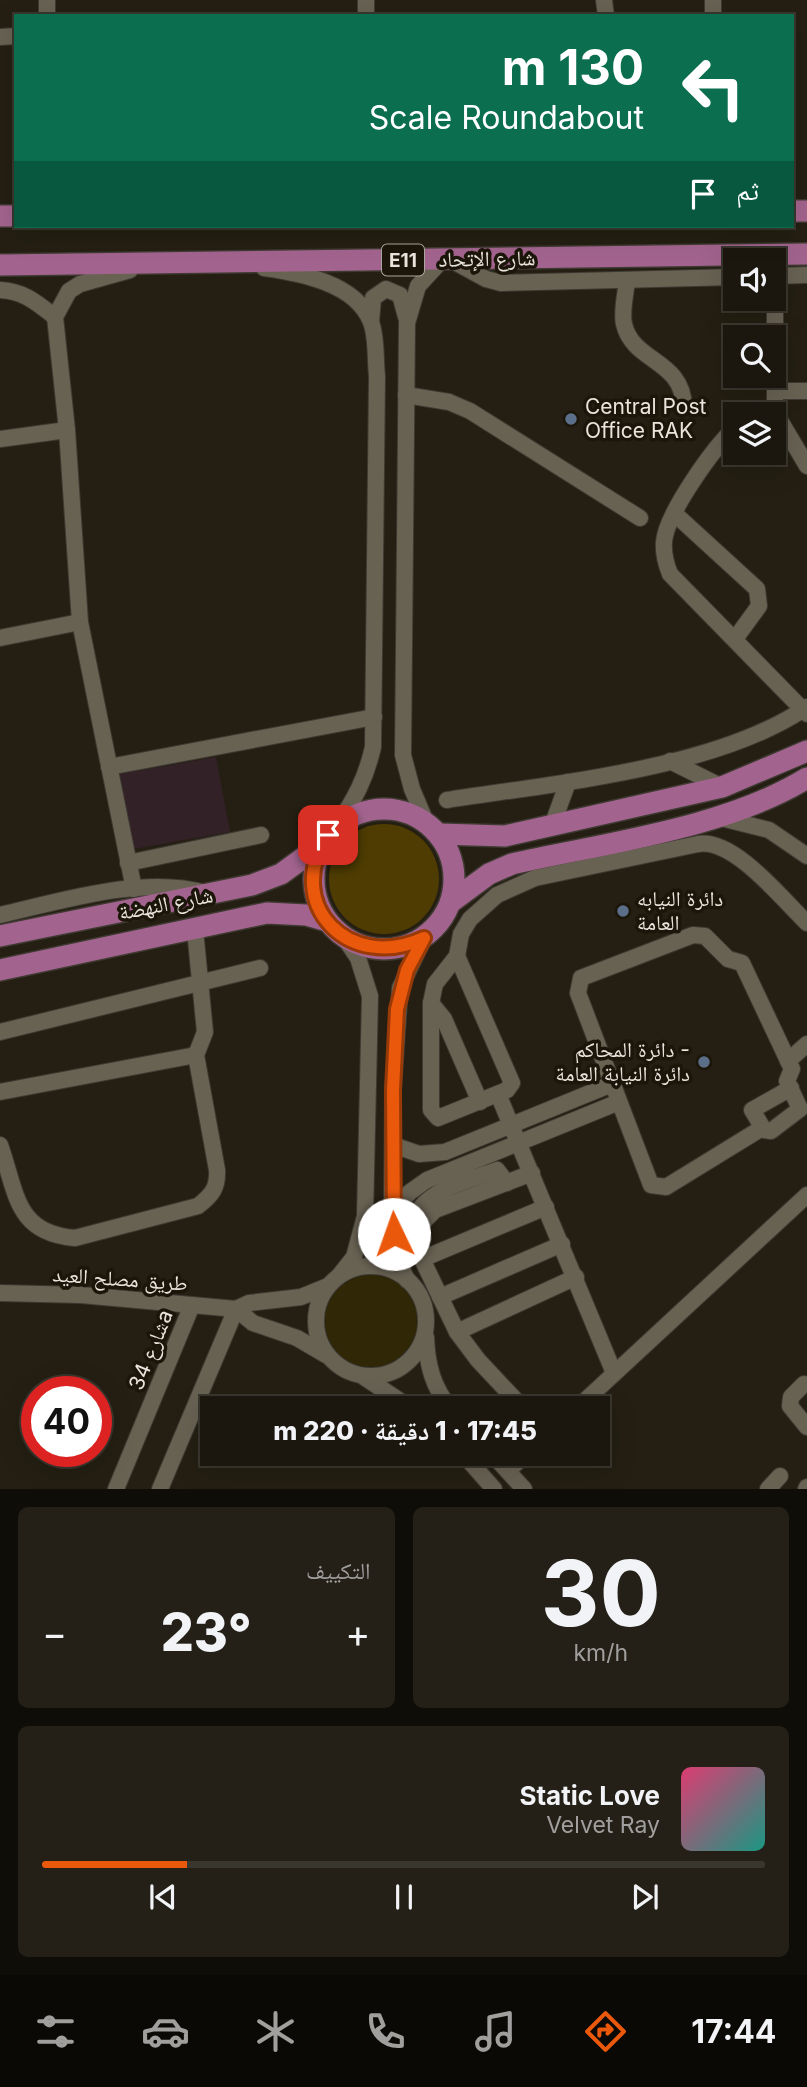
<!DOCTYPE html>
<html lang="ar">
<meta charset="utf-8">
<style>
:root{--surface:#1b170e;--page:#242017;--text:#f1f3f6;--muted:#a09f9e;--line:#39362e;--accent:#ea580c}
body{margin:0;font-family:Inter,"Noto Naskh Arabic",sans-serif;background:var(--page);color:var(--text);direction:rtl;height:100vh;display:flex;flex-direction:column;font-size:26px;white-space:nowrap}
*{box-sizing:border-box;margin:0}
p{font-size:23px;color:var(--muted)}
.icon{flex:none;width:38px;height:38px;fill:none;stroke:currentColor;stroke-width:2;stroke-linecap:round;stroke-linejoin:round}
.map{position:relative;height:1489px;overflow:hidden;direction:ltr}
.side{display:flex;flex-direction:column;gap:18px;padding:18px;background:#0f0d08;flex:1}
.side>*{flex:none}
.guide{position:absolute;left:14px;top:14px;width:780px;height:214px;border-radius:0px;box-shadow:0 7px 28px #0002,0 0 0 2px var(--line);direction:rtl;background:#0b6e4f;color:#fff;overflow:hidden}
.controls{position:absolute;left:723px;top:248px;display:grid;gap:14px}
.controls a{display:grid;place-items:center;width:63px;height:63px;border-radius:0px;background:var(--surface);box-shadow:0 7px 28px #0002,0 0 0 2px var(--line);font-size:35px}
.speed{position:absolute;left:21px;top:1376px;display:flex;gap:14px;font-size:35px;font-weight:700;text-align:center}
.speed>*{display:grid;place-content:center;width:91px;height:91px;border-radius:50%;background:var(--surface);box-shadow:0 7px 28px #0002,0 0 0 2px var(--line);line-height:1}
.speed .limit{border:10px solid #d22;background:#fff;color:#111}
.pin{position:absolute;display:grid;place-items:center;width:60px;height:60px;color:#fff;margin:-30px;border-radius:14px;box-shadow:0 4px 10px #0006}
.me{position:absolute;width:77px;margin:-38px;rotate:357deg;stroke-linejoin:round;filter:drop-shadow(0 0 5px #0008)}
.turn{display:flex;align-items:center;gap:24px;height:147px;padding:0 35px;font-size:32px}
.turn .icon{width:91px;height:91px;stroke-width:2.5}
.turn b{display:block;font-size:49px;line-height:60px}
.then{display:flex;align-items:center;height:66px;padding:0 35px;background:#0003;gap:14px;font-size:26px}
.big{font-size:52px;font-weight:800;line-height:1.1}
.side .card{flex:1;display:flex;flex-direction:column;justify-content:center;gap:10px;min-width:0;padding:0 24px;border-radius:10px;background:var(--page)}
.side .dial{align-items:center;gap:0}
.dial b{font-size:91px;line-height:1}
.song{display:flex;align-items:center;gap:21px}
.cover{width:84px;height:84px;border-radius:10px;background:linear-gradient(135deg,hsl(340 70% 55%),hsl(170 70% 35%))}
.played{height:7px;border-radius:4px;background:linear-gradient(90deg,var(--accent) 20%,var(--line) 20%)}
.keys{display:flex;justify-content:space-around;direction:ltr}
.heat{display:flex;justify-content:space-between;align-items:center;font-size:38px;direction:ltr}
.side .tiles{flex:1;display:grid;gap:18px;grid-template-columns:1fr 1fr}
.card:last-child{grid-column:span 2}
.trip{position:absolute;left:200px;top:1396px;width:410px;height:70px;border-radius:0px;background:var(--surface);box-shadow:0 7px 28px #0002,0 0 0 2px var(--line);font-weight:800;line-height:70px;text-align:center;direction:rtl}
.tabs{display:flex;height:112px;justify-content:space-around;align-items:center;background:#0b0906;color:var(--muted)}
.tabs .icon{width:49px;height:49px}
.tabs .selected{color:var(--accent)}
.tabs b{font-size:32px;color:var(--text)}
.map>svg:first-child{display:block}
.commercial{fill:#332128}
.green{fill:#4e3c02}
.sand{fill:#2f2705}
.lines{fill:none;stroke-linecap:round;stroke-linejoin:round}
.minor-casing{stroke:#3e3931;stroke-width:18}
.major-casing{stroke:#3e3931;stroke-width:24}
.minor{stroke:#686253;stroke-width:16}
.major{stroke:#a2648e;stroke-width:21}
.route-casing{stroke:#983908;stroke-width:18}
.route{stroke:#ea580c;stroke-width:12}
.service-dot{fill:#5c6f8a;stroke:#1b1609;stroke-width:2.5}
.labels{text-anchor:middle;stroke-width:7;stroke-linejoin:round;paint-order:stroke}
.shield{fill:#1b1609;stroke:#aba79d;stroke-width:2}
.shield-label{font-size:19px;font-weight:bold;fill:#e9e5dd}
.street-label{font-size:21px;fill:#e9e5dd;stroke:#1b1609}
.poi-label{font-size:21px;fill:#e9e5dd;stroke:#1b1609;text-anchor:start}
</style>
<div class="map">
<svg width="807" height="1489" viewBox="0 0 807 1489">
<rect width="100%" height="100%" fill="#241f12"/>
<polygon class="commercial" points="216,757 230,832 128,850 114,775"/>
<circle class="green" cx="384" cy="879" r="55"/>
<circle class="sand" cx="371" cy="1321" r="46"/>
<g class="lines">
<g class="minor-casing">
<g id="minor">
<polyline points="47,0 47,16"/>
<polyline points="604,0 606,16"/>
<polyline points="713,0 713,16"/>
<polyline points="366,16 366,0"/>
<polyline points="0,37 16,36"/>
<polyline points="453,261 486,279 501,283 735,277"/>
<path d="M264,268C300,273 356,283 371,322C377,338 375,359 377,376L373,747C366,778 355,799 337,825"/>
<polyline points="130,270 80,284 69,291 55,317 67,430 80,622 134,889"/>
<polyline points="774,276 807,275"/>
<polyline points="775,276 775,412 807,466"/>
<path d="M627,280C626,293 621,311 624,324C633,363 683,359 684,407"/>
<path d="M0,290C24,291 37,303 55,317"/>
<polyline points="371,322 373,298 386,289 400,295 406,317"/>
<polyline points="775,391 807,391"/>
<polyline points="406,395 449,402 470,411 640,518"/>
<path d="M735,428C714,447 666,514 664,542C663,554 666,564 670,574L807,714"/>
<polyline points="0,439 67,430"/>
<polyline points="675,514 757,589 759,606 735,639"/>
<polyline points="0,638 80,622"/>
<polyline points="670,761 722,787"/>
<polyline points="109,767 374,717"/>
<path d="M447,800C555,783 716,769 807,707"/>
<polyline points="717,817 769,830 807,856"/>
<polyline points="426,822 412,789 403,755 407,323 418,286 442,260"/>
<polyline points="552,826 568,782"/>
<polyline points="128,863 261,835"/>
<path d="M0,915C62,901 144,875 205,893"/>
<path d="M457,956L512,1083L507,1090L438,1118L431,1110V1003L435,984L457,956L461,934L470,919L497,895L535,878L698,844C734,838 782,899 807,923"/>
<polyline points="431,1003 444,1019 480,1102"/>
<polyline points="0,1032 260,968"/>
<polyline points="788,1061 807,1044"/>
<polyline points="0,1092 196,1055"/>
<polyline points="498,1094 614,1373"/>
<polyline points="762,1128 666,1187 651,1185 578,993 581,978 693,935 705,936 728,959 742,963 792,1069 787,1081 800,1109 771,1131 764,1130 752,1110 791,1088"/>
<path d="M0,1145C17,1193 15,1233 75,1238L198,1206C212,1195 218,1188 217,1170L196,1055L205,1032L195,930"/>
<polyline points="393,1145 419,1154 445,1152 612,1084"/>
<polyline points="392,1211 410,1192 427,1180 619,1102"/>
<path d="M414,1232C409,1193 468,1181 497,1170L507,1183"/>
<polyline points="422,1259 546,1207"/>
<circle cx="371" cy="1321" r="55"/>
<polyline points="339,1276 354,1257 365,1216 370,996 358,958 343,936"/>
<polyline points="407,1280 396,1256 392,1211 393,1090 400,988 424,938"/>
<polyline points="0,1293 81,1295 236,1309 249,1303 301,1297 328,1286"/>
<polyline points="440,1297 562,1244"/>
<polyline points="236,1309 253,1323 297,1338 326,1355"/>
<polyline points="457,1332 576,1277"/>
<path d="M426,1337C427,1365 433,1388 451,1409"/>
<polyline points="364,1377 412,1409"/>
<polyline points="804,1384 791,1397 790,1406 807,1427"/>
<polyline points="524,1409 478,1360 457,1332 422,1259 417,1242 421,1224 435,1210 532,1173"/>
<polyline points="576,1409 807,1195"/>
<polyline points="463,1454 494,1489"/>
<polyline points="492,1454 524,1489"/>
<polyline points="508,1471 526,1454"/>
<polyline points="116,1489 192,1305"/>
<polyline points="160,1489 236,1309"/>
<polyline points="768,1489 780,1476"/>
<polyline points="806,1489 807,1487"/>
</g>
</g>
<g class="major-casing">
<g id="major">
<polyline points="793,211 807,211"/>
<polyline points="0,216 16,216"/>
<polyline points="0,265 807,254"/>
<circle cx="384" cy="879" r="70"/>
<polyline points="439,834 505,836 722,787 807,751"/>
<path d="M451,902L489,874L512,864C605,843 726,828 807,778"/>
<polyline points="0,936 252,885 281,874 321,845"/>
<polyline points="0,970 267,913 306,915 327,921"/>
</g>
</g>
<use href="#minor" class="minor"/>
<use href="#major" class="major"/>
</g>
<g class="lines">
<g class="route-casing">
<path id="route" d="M328,835C282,904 349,973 424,938L407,970L397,1009L393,1090L394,1234"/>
</g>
<use href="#route" class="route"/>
</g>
<g class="service-dot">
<circle cx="571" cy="419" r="7"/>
<circle cx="623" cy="911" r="7"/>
<circle cx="704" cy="1062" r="7"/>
</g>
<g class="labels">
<rect class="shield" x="382" y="244.5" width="42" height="31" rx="5"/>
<g class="shield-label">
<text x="403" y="267">E11</text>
</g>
<g class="street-label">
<text transform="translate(487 259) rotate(-1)" y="7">شارع الإتحاد</text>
<text transform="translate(166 904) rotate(-11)" y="7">شارع النهضة</text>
<text transform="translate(120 1279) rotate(4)" y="7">طريق مصلح العيد</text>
<text transform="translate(151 1350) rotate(-68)" y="7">شارع 34a</text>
</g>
<g class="poi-label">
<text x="585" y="414">Central Post<tspan x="585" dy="24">Office RAK</tspan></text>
<text x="637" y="906">دائرة النيابه<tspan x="637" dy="24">العامة</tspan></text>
<text x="690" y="1057" text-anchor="end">دائرة المحاكم -<tspan x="690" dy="24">دائرة النيابة العامة</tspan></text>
</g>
</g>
</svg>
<div class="controls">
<a><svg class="icon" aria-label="sound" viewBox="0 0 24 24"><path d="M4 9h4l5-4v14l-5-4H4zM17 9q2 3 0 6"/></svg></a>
<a><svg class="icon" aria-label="search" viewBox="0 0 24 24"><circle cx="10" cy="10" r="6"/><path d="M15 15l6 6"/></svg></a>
<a><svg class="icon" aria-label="layers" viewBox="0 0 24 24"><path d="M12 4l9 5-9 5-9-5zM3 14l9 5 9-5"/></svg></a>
</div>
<div class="speed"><div class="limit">40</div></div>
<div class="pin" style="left:328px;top:835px;background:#d93025"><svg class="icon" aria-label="arrive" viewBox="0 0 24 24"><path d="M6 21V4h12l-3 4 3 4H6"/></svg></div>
<svg class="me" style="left:394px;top:1234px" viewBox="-20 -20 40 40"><circle r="19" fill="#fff"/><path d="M0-13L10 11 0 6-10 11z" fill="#ea580c"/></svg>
<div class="trip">17:45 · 1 دقيقة · 220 m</div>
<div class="guide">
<div class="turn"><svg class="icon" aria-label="left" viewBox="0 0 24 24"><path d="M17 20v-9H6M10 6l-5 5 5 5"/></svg><div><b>130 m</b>Scale Roundabout</div></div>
<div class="then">ثم<svg class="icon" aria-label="arrive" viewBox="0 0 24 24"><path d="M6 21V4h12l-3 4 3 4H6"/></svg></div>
</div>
</div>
<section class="side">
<div class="tiles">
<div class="card dial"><b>30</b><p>km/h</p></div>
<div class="card"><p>التكييف</p>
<div class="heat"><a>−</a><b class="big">23°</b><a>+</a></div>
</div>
<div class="card">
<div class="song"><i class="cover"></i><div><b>Static Love</b><p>Velvet Ray</p></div></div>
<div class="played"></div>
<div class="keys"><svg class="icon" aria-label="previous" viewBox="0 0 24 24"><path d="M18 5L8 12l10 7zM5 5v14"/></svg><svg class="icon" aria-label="pause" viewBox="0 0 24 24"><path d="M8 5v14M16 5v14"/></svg><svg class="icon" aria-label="next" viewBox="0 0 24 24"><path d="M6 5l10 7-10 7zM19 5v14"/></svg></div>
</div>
</div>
</section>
<nav class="tabs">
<b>17:44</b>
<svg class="icon selected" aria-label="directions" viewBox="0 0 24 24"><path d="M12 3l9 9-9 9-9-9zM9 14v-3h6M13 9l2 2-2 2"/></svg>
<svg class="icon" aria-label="music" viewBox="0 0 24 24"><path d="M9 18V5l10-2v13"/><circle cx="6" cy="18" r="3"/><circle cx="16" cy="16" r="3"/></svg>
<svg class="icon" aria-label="phone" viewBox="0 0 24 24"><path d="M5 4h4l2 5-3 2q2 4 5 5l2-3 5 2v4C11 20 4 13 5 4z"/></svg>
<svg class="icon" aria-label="climate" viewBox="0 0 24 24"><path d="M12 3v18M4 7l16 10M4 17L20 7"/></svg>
<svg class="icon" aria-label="car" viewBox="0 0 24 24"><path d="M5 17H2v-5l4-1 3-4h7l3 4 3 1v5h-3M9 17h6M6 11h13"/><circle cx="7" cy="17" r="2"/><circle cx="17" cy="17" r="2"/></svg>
<svg class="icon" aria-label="filters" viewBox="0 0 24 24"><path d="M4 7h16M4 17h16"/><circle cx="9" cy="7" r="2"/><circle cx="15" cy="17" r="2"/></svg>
</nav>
